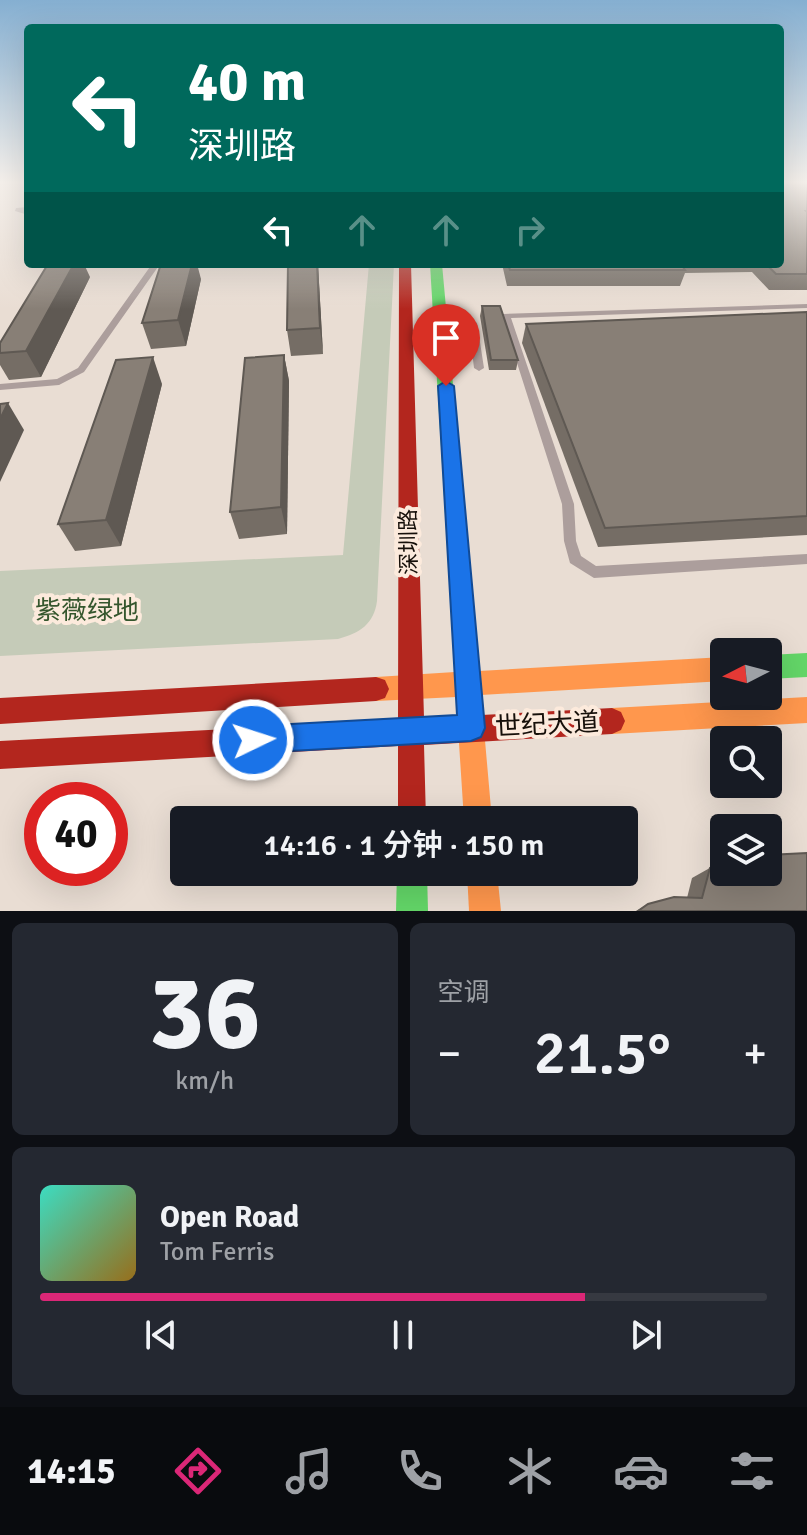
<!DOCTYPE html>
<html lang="zh">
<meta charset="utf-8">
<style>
:root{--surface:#171b24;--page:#242831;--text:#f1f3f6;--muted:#9ea1a6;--line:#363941;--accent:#db2777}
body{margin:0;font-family:Signika,"Noto Sans SC",sans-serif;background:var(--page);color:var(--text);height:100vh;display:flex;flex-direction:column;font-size:30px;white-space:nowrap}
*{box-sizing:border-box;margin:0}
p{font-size:26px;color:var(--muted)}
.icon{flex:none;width:44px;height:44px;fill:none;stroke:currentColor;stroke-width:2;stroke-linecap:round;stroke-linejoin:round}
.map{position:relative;height:911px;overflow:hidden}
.drawer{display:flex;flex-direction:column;gap:12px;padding:12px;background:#0d0f14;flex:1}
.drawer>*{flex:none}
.hud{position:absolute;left:24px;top:24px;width:760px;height:244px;border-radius:8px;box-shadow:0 8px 32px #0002;background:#00695c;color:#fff;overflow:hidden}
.needle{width:52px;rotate:264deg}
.buttons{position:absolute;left:710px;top:638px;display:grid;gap:16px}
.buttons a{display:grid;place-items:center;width:72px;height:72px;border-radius:8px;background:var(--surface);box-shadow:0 8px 32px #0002;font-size:40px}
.speed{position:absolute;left:24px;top:782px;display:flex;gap:16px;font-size:40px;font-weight:700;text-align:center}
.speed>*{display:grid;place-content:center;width:104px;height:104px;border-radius:50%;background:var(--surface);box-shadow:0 8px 32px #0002;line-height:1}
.speed .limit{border:12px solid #d22;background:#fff;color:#111}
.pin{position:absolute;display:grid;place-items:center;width:68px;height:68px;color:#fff;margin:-82px -34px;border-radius:50% 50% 50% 0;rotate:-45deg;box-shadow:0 0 8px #0007}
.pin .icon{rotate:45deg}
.me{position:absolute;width:88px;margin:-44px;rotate:86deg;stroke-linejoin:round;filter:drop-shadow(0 0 6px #0008)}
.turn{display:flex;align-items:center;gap:28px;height:168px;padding:0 32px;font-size:36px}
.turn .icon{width:104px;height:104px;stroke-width:2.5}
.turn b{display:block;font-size:56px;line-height:68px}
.lanes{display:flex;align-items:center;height:76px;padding:0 32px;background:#0003;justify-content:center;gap:40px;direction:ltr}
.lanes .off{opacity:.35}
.big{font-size:60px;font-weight:600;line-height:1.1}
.drawer .widget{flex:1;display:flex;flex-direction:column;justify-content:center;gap:12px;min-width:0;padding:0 28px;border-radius:12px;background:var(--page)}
.drawer .dial{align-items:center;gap:0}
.dial b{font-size:104px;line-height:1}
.song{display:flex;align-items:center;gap:24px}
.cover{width:96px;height:96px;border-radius:12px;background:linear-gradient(135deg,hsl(170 70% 55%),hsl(40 70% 35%))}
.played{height:8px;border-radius:4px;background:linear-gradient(90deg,var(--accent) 75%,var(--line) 75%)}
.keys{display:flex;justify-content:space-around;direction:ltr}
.heat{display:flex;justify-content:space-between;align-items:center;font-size:44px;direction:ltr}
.drawer .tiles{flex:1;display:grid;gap:12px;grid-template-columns:1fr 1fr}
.widget:last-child{grid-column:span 2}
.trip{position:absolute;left:170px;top:806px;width:468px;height:80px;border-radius:8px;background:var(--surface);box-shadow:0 8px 32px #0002;font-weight:600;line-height:80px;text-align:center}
.dock{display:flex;height:128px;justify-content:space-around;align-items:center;background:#090b0e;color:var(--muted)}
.dock .icon{width:56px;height:56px}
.dock .selected{color:var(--accent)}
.dock b{font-size:36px;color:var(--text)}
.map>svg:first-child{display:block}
.green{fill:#c5cbb8}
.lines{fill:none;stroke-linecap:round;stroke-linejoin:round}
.lane{fill:#ac9e9c;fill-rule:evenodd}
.street{fill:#ac9e9c;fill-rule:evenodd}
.fast{fill:#63d668;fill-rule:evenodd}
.slow{fill:#ff974d;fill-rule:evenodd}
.jam{fill:#b3261e;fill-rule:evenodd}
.wall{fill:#756d65}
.shaded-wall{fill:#5f5953}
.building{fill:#887f76;stroke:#5f5953;stroke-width:2}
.route{fill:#1a73e8;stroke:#114b97;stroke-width:2}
.labels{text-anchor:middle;stroke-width:8;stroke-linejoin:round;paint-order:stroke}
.street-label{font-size:22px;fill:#160f09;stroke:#fceadc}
.near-park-label{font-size:26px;fill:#35562d;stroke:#fceadc}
.near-street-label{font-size:26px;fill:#160f09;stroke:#fceadc}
</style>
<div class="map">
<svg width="807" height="911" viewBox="0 0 807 911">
<rect width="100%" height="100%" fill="#e9ddd3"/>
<path class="green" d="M369,264H394L377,601C374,624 360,633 338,639L0,656V571L343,555Z"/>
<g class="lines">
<g class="lane">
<polygon points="152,264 160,264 84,372 59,385 0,390 0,384 57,379 78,368"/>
<polygon points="807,304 807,308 511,318 574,504 576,541 581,556 596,566 807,554 807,564 594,578 570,563 564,541 562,504 502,316 503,314"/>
<polygon points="473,320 477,323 484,368 479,371 474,368 469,326 441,326 437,323 441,320"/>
</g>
<polygon class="street" points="28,207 28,215 15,211 16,208"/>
<g class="fast">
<polygon points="430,264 442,264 477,647 473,655 465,658 457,655 453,647"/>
<polygon points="807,653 807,677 768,679 768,655"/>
<polygon points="397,872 427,872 428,911 396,911"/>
</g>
<g class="slow">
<polygon points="465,636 473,639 479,671 724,657 724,681 481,695 492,820 464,820 456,697 376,701 367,698 363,689 367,680 376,677 455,672 453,647 457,639"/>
<polygon points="807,697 807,723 612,734 603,730 599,721 603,712 612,708"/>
<polygon points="467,872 497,872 501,911 469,911"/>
</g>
<g class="jam">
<polygon points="399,264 411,264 424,718 612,708 621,712 625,721 621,730 612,734 424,745 426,820 398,820 398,746 0,769 0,741 398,720"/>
<polygon points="376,677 385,680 389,689 385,698 376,701 0,724 0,698"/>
</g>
</g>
<g class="wall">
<polygon points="807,181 807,290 769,290 752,272 685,273 680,286 507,286 502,264 780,264"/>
<polygon points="288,264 318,264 323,354 291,356 287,330"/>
<polygon points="90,277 41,377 9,380 0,365 0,343"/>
<polygon points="201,279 186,346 151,349 142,323"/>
<polygon points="482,306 518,360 516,370 489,370 480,316"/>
<polygon points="807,312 807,535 598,547 522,343 526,324"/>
<polygon points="284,355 289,381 287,534 239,539 230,512"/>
<polygon points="162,384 121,546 75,551 58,524"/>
<polygon points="724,860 807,911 636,911 648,904 687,898 692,878"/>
</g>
<g class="shaded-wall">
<polygon points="74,264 84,264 90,277 41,377 26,351"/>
<polygon points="192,264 197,264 201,279 186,346 178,320"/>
<polygon points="317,264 318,265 323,354 320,328"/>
<polygon points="284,355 289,381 287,534 281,507"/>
<polygon points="153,357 162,384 121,546 106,520"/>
<polygon points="8,403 24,430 0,482 0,419"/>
</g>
<g class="building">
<polygon points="780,181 807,181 807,211 806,211 807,212 807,274 776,274 766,264 780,264"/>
<polygon points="48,264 74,264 26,351 0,353 0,343"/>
<polygon points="161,264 192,264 178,320 142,323"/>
<polygon points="288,264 317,264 320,328 287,330"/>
<polygon points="508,264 681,264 685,270 510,270"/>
<polygon points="482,306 500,306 518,360 491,360"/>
<polygon points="807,312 807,516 605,528 526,324"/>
<polygon points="284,355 281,507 230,512 245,358"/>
<polygon points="153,357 106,520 58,524 116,360"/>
<polygon points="8,403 0,419 0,404"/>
<polygon points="807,853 807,911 638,911 648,904 674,897 702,898 710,868 724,860 724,872 768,872 768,855"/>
</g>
<linearGradient id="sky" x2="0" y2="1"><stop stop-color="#85afd1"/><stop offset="0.59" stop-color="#f5f0eb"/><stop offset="1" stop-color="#f5f0eb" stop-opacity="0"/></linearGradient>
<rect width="807" height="309" fill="url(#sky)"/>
<polygon class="route" points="446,381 454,386 485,728 481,737 471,741 253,753 244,749 240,740 244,730 253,726 457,715 438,386"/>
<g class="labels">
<g class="street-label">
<text transform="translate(408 542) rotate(-91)" y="8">深圳路</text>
</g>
<g class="near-park-label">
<text x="87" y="619">紫薇绿地</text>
</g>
<g class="near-street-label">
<text transform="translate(547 724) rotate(-3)" y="9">世纪大道</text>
</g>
</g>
</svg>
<div class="buttons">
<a><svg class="needle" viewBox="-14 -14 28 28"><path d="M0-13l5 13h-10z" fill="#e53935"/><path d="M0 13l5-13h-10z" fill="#9ea1a6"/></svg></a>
<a><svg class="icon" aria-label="search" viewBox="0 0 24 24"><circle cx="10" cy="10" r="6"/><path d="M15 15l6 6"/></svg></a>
<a><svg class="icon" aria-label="layers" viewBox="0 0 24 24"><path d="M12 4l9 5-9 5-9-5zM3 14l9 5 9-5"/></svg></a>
</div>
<div class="speed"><div class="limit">40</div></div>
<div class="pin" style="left:446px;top:386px;background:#d93025"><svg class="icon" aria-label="arrive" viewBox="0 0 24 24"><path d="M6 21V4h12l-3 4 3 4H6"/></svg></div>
<svg class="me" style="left:253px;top:740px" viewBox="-20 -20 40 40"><circle r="17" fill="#1a73e8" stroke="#fff" stroke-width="3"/><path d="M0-11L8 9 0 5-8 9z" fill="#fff"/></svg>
<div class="trip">14:16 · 1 分钟 · 150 m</div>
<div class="hud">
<div class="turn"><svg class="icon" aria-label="left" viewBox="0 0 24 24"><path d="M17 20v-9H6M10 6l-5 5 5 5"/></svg><div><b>40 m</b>深圳路</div></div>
<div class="lanes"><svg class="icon" aria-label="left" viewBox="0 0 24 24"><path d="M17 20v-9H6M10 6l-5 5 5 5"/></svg><svg class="icon off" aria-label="ahead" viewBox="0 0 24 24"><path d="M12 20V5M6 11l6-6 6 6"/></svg><svg class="icon off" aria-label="ahead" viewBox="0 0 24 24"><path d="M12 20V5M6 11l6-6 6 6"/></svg><svg class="icon off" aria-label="right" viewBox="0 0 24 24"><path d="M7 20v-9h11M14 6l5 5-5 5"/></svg></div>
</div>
</div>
<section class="drawer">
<div class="tiles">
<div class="widget dial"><b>36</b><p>km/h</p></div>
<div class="widget"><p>空调</p>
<div class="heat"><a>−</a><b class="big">21.5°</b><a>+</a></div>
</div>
<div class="widget">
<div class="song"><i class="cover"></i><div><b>Open Road</b><p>Tom Ferris</p></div></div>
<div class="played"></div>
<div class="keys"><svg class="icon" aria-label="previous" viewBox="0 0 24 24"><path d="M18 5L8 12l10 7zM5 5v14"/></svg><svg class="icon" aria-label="pause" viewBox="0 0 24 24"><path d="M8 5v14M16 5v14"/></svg><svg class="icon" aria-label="next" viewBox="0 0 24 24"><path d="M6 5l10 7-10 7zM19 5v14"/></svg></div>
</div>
</div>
</section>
<nav class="dock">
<b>14:15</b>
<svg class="icon selected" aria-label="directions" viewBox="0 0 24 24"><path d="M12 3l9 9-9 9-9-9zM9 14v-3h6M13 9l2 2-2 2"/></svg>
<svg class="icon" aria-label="music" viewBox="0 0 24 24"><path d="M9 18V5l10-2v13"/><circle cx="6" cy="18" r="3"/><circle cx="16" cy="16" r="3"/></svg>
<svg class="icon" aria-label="phone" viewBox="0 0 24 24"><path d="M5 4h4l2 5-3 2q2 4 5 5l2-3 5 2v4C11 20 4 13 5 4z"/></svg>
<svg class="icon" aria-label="climate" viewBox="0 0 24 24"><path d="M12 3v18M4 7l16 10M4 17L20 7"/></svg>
<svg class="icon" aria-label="car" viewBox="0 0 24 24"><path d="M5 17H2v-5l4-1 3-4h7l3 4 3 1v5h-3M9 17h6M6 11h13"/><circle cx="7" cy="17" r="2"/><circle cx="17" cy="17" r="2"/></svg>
<svg class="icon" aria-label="filters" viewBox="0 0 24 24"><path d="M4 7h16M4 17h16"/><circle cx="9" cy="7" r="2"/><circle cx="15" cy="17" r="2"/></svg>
</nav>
